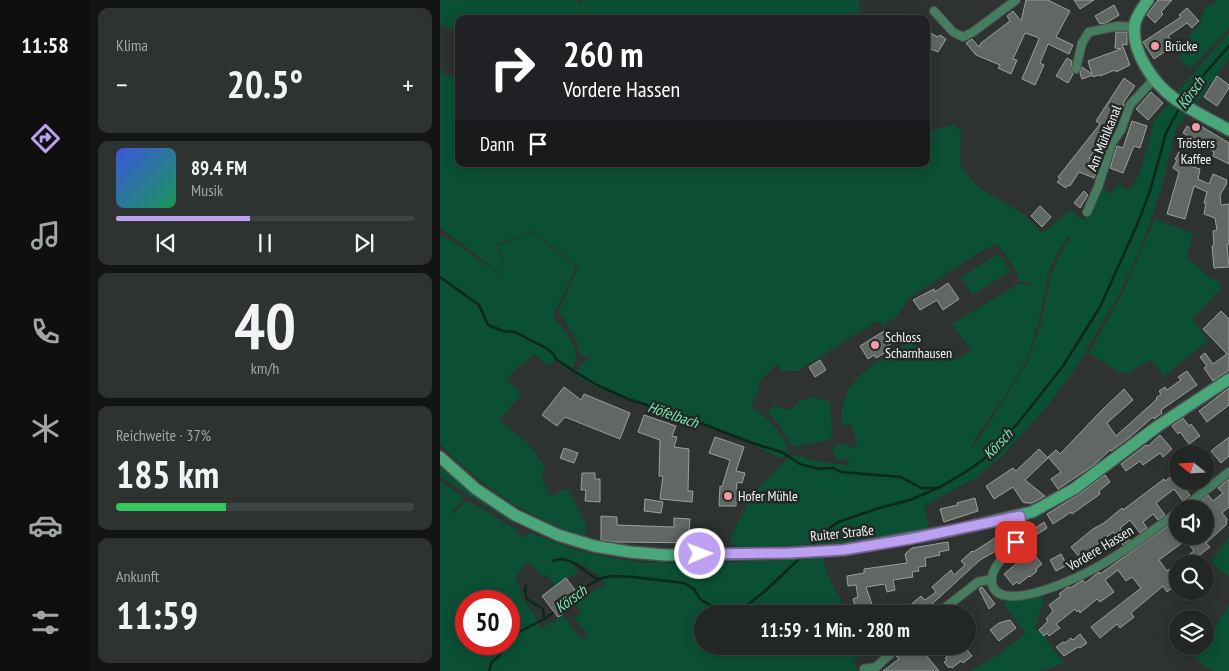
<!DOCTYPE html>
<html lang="de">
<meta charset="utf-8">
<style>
:root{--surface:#222624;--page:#2e3231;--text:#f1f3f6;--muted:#a2a5a6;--line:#3f4341;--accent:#bca0f2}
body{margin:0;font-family:"PT Sans Narrow",sans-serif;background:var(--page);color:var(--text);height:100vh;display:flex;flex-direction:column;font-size:19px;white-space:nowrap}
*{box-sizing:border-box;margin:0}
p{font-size:16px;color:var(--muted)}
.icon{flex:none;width:28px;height:28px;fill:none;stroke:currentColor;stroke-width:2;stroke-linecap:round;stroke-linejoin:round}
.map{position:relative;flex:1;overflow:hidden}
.details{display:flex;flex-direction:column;gap:8px;padding:8px;background:#131514;width:350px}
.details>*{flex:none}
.top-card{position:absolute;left:15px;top:15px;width:475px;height:152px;border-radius:10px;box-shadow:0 2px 12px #0003,0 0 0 1px var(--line);background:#202124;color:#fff;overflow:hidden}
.needle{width:32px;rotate:288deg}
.buttons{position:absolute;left:729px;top:445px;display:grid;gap:10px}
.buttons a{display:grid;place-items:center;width:45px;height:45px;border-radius:50%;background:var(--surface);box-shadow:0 2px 12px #0003,0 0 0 1px var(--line);font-size:25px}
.speed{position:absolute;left:15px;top:590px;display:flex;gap:10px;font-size:25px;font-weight:700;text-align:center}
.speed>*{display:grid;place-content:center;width:65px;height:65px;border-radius:50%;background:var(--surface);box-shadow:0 2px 12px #0003,0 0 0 1px var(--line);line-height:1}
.speed .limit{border:8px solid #d22;background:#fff;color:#111}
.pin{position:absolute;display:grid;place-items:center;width:42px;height:42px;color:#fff;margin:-21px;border-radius:10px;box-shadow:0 2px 8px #0006}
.me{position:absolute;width:55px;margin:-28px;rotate:89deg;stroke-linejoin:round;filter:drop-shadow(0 0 4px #0008)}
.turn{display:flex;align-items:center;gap:18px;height:105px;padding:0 25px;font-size:22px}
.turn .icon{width:65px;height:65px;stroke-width:2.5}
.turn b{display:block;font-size:35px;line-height:42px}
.then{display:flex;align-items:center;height:48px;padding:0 25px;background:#0003;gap:10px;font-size:19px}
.big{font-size:38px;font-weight:700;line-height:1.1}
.details .widget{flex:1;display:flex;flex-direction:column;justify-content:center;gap:8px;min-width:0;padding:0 18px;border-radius:10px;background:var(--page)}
.details .dial{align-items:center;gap:0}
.dial b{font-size:65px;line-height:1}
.song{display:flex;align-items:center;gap:15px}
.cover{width:60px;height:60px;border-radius:8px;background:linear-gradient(135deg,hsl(230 70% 55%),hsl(150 70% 35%))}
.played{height:5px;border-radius:2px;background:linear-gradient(90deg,var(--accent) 45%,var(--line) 45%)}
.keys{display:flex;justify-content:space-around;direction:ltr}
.heat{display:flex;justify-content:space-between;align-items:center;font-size:28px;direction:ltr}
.charge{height:8px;border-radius:4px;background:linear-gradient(90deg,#34c759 37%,var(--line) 0)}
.trip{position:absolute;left:254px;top:605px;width:282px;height:50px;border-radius:25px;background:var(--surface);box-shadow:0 2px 12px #0003,0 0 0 1px var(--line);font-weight:700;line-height:50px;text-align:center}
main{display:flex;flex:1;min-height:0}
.tab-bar{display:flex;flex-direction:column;width:90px;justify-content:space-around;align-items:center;background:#0e0f0e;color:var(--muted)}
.tab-bar .icon{width:35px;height:35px}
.tab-bar .current{color:var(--accent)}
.tab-bar b{font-size:22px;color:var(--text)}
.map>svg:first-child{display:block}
.green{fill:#0b4f34;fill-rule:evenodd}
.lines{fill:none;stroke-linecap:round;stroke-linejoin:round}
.stream{stroke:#0d281b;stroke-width:2.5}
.building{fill:#616763;stroke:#9ba09d;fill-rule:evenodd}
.street-casing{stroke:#4d514f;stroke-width:10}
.secondary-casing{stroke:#4d514f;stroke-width:14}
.street{stroke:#467d61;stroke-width:8}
.secondary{stroke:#49a77a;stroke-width:11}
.route-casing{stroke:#7a689d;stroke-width:12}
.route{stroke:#bca0f2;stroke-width:9}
.poi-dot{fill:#f39aa7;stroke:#242826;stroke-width:2}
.labels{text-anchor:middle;stroke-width:5;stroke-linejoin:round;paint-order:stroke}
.poi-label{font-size:14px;fill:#f2f5f3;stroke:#242826;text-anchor:start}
.street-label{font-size:14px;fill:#f2f5f3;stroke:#242826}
.water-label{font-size:15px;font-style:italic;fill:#79edb4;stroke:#242826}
</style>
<main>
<nav class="tab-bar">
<b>11:58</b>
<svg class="icon current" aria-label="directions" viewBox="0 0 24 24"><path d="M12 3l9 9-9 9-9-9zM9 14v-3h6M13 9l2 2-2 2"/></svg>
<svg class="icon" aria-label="music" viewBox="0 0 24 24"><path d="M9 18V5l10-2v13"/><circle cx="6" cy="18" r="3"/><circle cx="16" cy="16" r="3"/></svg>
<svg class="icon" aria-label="phone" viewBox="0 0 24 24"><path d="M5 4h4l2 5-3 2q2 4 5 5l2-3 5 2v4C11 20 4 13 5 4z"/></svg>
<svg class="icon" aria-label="climate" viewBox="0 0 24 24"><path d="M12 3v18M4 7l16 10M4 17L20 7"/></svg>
<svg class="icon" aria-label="car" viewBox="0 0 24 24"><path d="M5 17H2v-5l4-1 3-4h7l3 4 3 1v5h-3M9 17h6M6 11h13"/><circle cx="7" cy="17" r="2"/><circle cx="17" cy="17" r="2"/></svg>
<svg class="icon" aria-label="filters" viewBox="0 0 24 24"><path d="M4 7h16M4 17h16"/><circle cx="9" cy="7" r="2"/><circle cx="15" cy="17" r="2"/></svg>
</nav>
<section class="details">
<div class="widget"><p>Klima</p>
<div class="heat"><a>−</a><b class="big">20.5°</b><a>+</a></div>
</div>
<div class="widget">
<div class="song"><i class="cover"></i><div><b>89.4 FM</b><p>Musik</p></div></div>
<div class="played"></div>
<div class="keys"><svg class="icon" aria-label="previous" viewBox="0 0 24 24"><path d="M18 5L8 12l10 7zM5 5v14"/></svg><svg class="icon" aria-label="pause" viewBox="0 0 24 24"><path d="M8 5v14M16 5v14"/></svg><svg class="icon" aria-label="next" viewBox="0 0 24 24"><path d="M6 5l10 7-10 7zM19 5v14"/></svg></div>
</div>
<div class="widget dial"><b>40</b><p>km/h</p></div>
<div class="widget"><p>Reichweite · 37%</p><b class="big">185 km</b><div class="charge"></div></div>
<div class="widget"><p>Ankunft</p><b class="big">11:59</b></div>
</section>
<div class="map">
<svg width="789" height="671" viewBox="0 0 789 671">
<rect width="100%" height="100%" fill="#2e3230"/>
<g class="green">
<polygon points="0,0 136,0 141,4 143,2 141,0 419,0 420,19 19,19 19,32 0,24"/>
<polygon points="778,0 789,0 789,28 750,69 738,57 752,45 748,39 750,34 763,21 760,17 764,13 763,8"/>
<polygon points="789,32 789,58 756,104 737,92"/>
<path d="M0,69L5,74L19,77V164H486V132L514,125L521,131L520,163L521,167L538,187L584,214L602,233L630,210L643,220L651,208L660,188L672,194L677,184L689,190L697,179L711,135C711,122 719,112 729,104L747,115L743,118L736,129L719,197L702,244L690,271L675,302L635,369L609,404L563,455L536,478L484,506L489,529L400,544L299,547L292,544L290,538L313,494L352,454L381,462L409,465L408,459L401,461L395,458L393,450L395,446L401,443L407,444L411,449L417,444L411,424L402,426C397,377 437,363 472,341L484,363L507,349L514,360L531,351L512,324L578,284H586L591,286L592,284L587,282H578L576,271L558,244L543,250L469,298L456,318L447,321L445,326H443L436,321L358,371H341L338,364L318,382L320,386L314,399L312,408C326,415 345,435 348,451L342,459C310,443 277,428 243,417C206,405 168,396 135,375L142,363L151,357L150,355L144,357L141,355L136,340L119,311L138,267L93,231L57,244L64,268L59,245L93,232L136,267L113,316C126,333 145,350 131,372L115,361L107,366L95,354L78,367L67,380L82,394L59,420L87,442L101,461L106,471L100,475L111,496L127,488L147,526L144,536C84,516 44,489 0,444V235L20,246L68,281L20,242L0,228ZM628,236L630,238L618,257L611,276L601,323L587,364L533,448L531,445L576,379L587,359L600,315L608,275L616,255Z"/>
<polygon points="715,219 753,234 747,258 770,278 778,281 781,289 752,319 768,340 724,377 711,360 687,373 680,373 649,353 682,294"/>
<polygon points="559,253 570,272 532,295 521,277"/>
<polygon points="374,397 390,402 392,438 385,441 353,447 339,425 328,413 334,406 352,410 359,400"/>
<polygon points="0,462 75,520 73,523 0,477"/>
<path d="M0,481L23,497V499L12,512L14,514L24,502H30L76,529L78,534L84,537L87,534L91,533L138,551L177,559L207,563H277L384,557C385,573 392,585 400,598C402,603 403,609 405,614H262V646H416L421,655L413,661L418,671H0ZM135,561L159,575L166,584L153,591L135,604L142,613L134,618L148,635L142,640L122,614L114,623L111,622L101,628L93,612L81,597L79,584L75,578L86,562L93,566L103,577L107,575L116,586L126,578L137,574L138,571L131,564ZM26,601H69V644H26Z"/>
<polygon points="789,536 789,577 771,563"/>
<polygon points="601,596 604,600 594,630 599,630 624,663 600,671 531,671 562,652 586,633 564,605 567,600 585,600"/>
<polygon points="789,605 789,671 772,671 755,659 763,646 765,646 765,642"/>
</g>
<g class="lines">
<g class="stream">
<polyline points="744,100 752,88 789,46"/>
<polyline points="0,277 39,305 48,325 63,331 75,332 106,348 113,353 116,359 132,370 157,385 188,399 242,416 315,444 342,452 360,464 379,469 393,468 401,472 461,477 481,488 497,488"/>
<polyline points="370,548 383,533 398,522 436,509 470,500 500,487 524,473 543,460 578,423 623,366 660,307 697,225 710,191 726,133 740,107"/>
<path d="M113,561C130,553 144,573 158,579"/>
<polyline points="86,586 85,591 87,599 103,609 104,619"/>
<polyline points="69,637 106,618 149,585 162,578 172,576 193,577 244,583 254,589 260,599 274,608 288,613 297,613 324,592 362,556"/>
<polyline points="49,671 52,662 59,656 63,644"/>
</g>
</g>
<g class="building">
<polygon points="586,0 608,0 630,11 616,37 633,45 629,54 608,44 600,63 604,65 595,85 582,79 599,39 597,37 585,33 573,59 577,60 571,74 558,68 560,65 536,55 526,43 532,39 539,47 541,43 570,21 567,16 573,11 581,21"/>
<polygon points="634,0 654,0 640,9"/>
<polygon points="718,0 732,0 721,12 723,14 715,23 707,15"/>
<polygon points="674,5 679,15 666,23 660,24 655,16"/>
<polygon points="747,8 759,21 752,28 747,23 728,36 734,45 714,59 703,42 741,17 739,15"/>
<polygon points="489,32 498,37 500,35 506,39 498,52 486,47 486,37"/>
<polygon points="676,32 687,32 687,45 682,44 690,65 676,72 675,70 660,76 659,75 653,77 653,75 642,79 640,73 642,67 652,74 648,61 681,49 675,48"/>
<polygon points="627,58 632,61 631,70 633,74 628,83 616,76"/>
<polygon points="777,76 789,85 789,88 777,106 764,97"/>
<polygon points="684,78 695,86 683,103 684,104 683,107 664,135 666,136 649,158 660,163 654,178 639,172 630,186 628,185 626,188 617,182 620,179 618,177 660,124 656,121"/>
<polygon points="711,92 723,103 708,120 696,109"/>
<polygon points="692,121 707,126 700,148 694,146 683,173 670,168 677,146 683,148"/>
<polygon points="754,122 789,143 789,164 773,156 774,152 743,133 747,126 750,128"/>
<polygon points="739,152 747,157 743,164 760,169 758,179 769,184 773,174 787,180 786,183 787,183 780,195 781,205 789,204 789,244 787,245 789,267 774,268 772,246 774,245 773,231 777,230 775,218 764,214 766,203 764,203 767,192 754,186 745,219 727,214 739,172 733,168 737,160 735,159"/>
<polygon points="644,191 648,195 640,208 634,203"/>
<polygon points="600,206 611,217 602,227 591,216"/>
<polygon points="508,283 519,299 503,310 497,300 480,310 473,300 494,289 495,292"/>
<polygon points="781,311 789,319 789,370 773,381 764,368 767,366 760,357 765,353 773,364 787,354 763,329"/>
<polygon points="444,331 451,344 445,347 448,351 436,358 434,355 428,359 420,346"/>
<polygon points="380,360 386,370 375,377 369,367"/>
<polygon points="747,371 757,385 721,410 722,413 714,419 713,417 690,437 671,451 670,450 654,465 618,489 611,479 621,472 608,457 616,450 620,454 662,410 684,389 693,400 667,423 676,436 717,399 716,398 721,394 719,391 725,387 727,390 741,380 738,377"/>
<polygon points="124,387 141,400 144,394 190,413 180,439 125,417 117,426 102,415"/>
<polygon points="789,388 789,405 767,422 759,411"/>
<polygon points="204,415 236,426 232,436 237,437 234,447 249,449 248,491 253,491 252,502 220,499 223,476 219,476 220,440 198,432"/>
<polygon points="743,418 749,426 751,424 760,436 749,444 740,432 738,434 732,426"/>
<polygon points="720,435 732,449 723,457 720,453 703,465 700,461 686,471 681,464 706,445 708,446"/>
<polygon points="275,437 304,447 296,471 305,473 302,483 297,482 296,506 279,506 280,486 282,487 290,460 269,453"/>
<polygon points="789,437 789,456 781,463 771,451"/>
<polygon points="124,448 138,453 134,463 120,458"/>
<polygon points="599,449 608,458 585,480 605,496 592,503 586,503 583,502 573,487 554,499 546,486 573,468 576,471"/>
<polygon points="738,471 738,481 739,481 750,495 743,501 734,489 716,503 725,515 718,520 713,514 703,522 707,528 705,529 700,533 690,520 680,528 690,540 683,545 673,532 640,558 631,547 653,529 664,523 682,508 683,510 724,479 725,481"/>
<polygon points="142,473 155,473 155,479 160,479 160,502 145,501 146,490 141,490"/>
<polygon points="665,475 670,482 659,491 660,494 632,514 631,512 613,524 607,514 638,495"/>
<path d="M789,479V507L782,513L787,519L786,525L766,543L770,547L748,564H738V584L727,592L723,586L691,613L694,617L680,628L677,624L660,638L651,627L701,588L692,577L686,581L678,570L665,580L674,592L660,602L657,599L640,613L639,610L637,612L635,609L616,624L620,628L609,636L607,633L604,636L599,630L608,621L606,619L613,611L609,605L621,596L619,594L628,587L630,588L643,580L645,583L659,572L660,574L738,519V536H765L769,512L765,515V509H751L768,495L773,501L783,493L778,488ZM746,540L754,551L727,571L719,560Z"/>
<polygon points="535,498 538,511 504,522 500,509 518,505 517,503"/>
<polygon points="205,499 223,502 221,513 204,511"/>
<polygon points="161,516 177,517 177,525 234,527 234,518 250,519 249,530 267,530 267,543 173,542 161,540"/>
<polygon points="604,522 607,528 590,539 587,534"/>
<polygon points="555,538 561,548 540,560 491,605 479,614 460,614 481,596 485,600 496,592 492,587 511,570 514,575 525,565 521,561 532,551 533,552"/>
<polygon points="508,542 509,550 499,552 500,555 485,558 486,566 478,567 479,571 472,572 473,577 453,580 455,590 447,592 445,584 426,587 434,610 427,613 426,610 417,612 413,599 418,597 416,585 408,586 407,576 424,573 424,569 467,563 465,554 472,548"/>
<polygon points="591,551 602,564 596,569 597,571 590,577 589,576 579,584 577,582 573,585 564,574"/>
<polygon points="621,554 627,565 616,571 610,560"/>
<polygon points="126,578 135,590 116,605 123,614 118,617 102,596"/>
<polygon points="542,587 555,604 549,609 539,589"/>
<polygon points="570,620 576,628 559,641 550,630 559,623"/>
<polygon points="640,634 647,643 640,648 638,647 624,656 616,647 623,642 625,643 631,638 633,640"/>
<polygon points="423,646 443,646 431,656"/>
<polygon points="468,646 495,646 485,654 499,671 443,671 459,659 456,656"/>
<polygon points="520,646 524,646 532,656 523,663 521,661 512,668 510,666 509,668 504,662 507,660 505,658"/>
</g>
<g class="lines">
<g class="street-casing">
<g id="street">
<polyline points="494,11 513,32 523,37 533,32 576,0"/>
<polyline points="636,69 642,43 649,32 678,26 695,27"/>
<polyline points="647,212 658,187 672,143 681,130 690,105 714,79"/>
<polyline points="742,509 789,472"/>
<path d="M580,516C586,548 547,561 552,584C560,616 642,576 659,566C686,551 712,531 738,512"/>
<polyline points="497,614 538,582 552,579"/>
<polyline points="424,669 436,667 459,646"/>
</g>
</g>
<g class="secondary-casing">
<g id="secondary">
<path d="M708,0C703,7 697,15 695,23C690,51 714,84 735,99C752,111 771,120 789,130"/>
<polyline points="0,457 36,489 75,515 118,535 154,546 190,552 225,555 349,553 403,550 515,530 592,512 634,489 718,426 789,379"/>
</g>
</g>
<use href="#street" class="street"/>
<use href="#secondary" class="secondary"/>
</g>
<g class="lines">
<g class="route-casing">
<polyline id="route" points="260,554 349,553 403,550 470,539 580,516 581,529 576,542"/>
</g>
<use href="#route" class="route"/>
</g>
<g class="poi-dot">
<circle cx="715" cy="46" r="5"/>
<circle cx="756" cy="127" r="5"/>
<circle cx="435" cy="345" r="5"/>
<circle cx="288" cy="496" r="5"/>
</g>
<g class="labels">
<g class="poi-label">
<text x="725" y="51">Brücke</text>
<text x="756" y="148" text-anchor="middle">Trösters<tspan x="756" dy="16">Kaffee</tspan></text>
<text x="445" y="342">Schloss<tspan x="445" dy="16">Scharnhausen</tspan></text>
<text x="298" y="501">Hofer Mühle</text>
</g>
<g class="street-label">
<text transform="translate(664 138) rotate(-68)" y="5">Am Mühlkanal</text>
<text transform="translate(402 533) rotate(-6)" y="5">Ruiter Straße</text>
<text transform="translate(660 548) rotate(-31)" y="5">Vordere Hassen</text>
</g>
<g class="water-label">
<text transform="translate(751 93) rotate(-54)" y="5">Körsch</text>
<text transform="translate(233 415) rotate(19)" y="5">Höfelbach</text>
<text transform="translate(558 444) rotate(-46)" y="5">Körsch</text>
<text transform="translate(131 599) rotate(-36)" y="5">Körsch</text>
</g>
</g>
</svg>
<div class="buttons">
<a><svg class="needle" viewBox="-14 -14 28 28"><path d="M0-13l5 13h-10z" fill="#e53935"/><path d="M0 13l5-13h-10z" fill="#a2a5a6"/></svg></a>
<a><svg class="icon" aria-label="sound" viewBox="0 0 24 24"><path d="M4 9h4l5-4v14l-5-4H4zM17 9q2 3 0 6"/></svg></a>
<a><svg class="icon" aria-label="search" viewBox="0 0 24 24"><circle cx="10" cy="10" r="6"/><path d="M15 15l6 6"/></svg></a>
<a><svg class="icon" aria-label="layers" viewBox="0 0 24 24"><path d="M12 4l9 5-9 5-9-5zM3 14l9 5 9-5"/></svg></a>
</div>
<div class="speed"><div class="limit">50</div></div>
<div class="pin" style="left:576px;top:542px;background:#d93025"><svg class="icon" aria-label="arrive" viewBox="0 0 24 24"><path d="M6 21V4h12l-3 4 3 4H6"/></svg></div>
<svg class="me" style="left:260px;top:554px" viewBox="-20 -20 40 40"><circle r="17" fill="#bca0f2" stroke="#fff" stroke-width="3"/><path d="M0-11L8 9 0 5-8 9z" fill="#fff"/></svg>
<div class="trip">11:59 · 1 Min. · 280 m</div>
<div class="top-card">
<div class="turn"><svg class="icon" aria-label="right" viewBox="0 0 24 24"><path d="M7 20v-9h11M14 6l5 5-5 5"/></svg><div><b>260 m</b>Vordere Hassen</div></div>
<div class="then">Dann<svg class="icon" aria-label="arrive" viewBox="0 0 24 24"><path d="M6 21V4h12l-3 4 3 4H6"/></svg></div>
</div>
</div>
</main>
